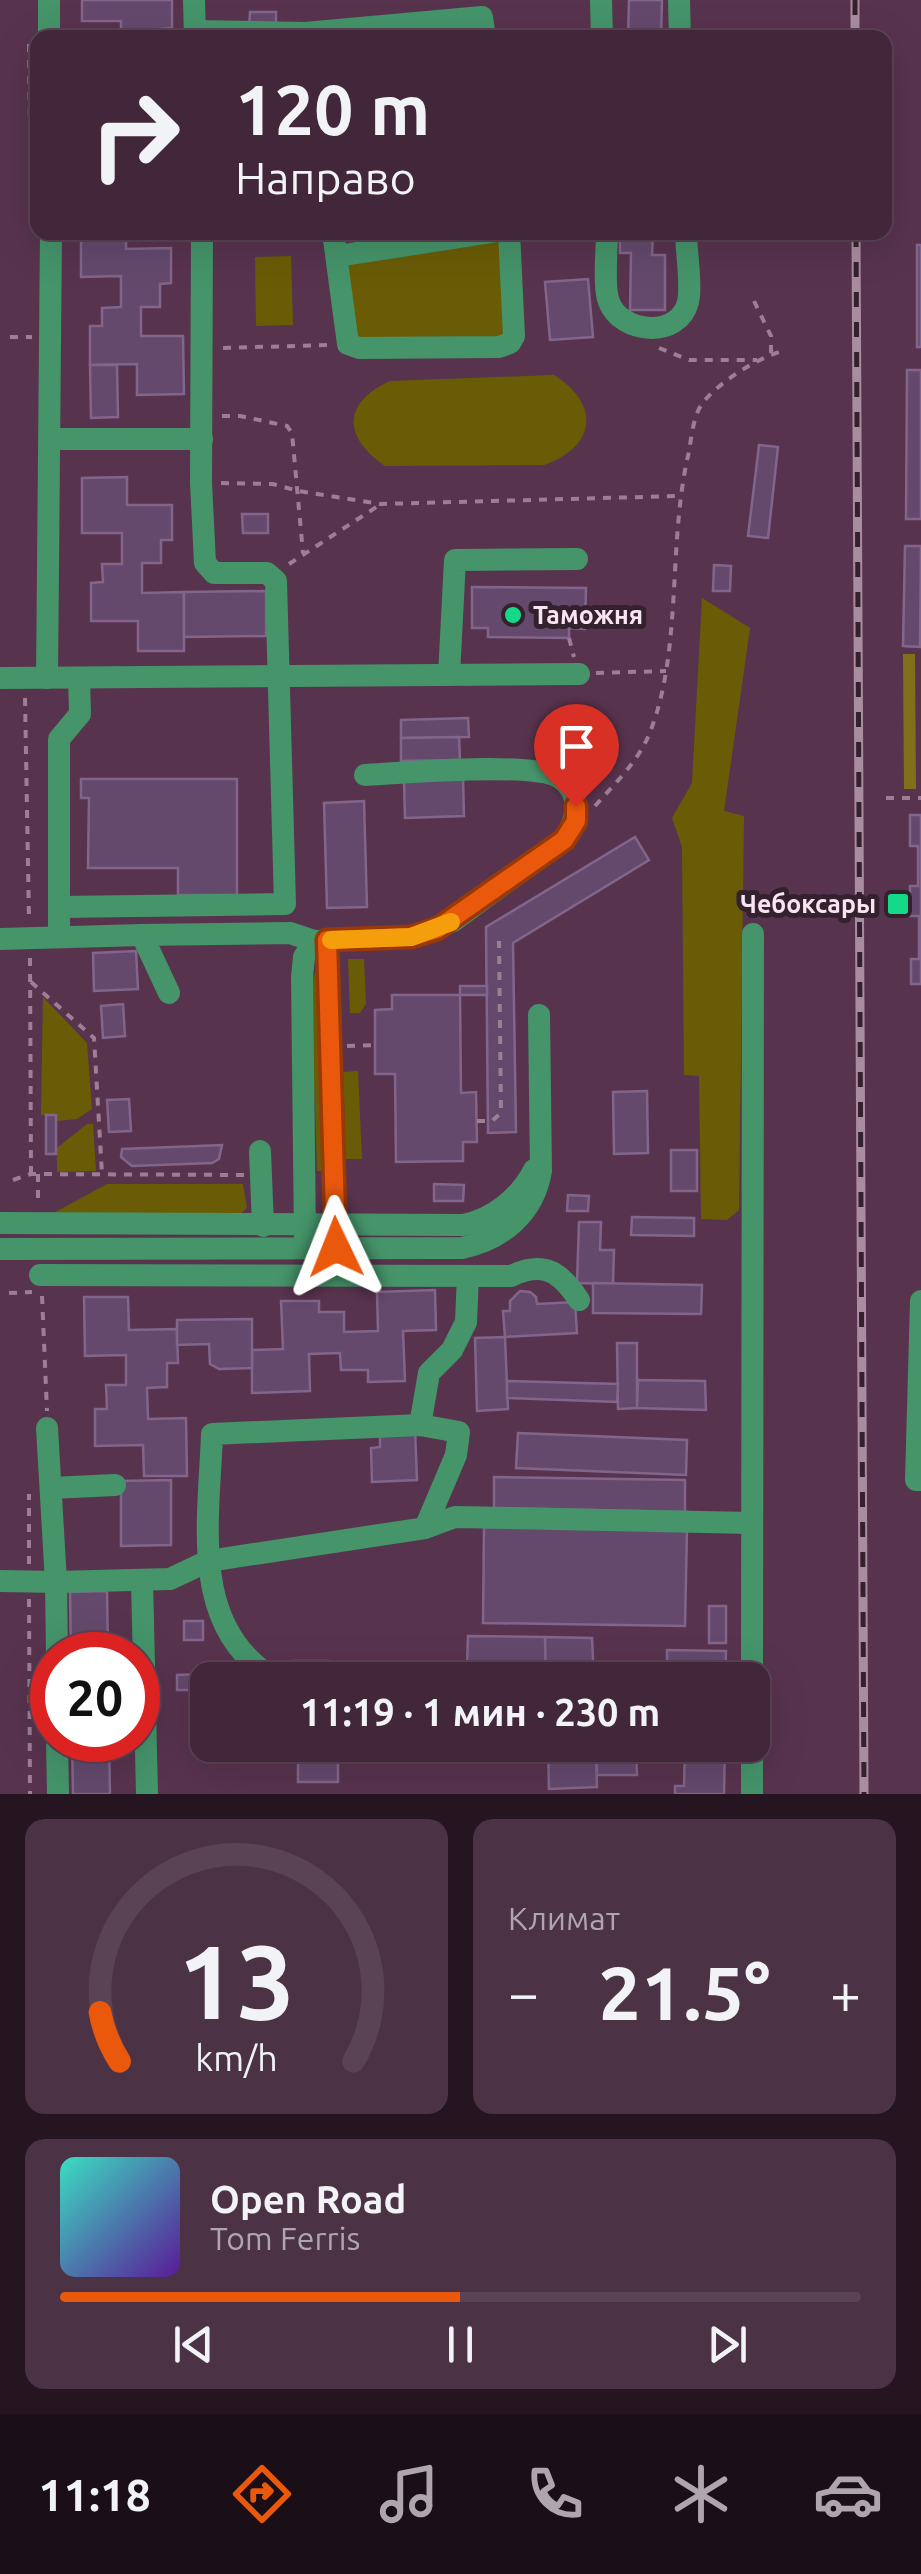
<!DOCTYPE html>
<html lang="ru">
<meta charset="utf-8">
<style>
:root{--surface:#42263a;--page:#4c3245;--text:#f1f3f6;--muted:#aea5af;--line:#5a4354;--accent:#ea580c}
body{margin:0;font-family:Ubuntu,sans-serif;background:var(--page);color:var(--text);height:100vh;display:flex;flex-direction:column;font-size:38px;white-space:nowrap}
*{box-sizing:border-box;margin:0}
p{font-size:32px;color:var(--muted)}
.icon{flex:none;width:55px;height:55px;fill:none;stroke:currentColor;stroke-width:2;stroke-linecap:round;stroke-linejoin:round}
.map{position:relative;height:1794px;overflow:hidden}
.side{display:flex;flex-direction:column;gap:25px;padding:25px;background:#241520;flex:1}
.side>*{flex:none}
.guide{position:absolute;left:30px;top:30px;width:862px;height:210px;border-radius:20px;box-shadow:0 10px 40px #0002,0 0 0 2px var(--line);background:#42263a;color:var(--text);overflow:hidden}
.speed{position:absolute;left:30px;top:1632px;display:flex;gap:20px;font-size:50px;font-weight:700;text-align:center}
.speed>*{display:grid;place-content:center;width:130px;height:130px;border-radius:50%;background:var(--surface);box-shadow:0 10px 40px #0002,0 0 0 2px var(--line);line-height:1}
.speed .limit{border:15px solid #d22;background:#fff;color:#111}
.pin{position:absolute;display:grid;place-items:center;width:85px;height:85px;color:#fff;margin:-102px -42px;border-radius:50% 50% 50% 0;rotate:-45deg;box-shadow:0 0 10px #0007}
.pin .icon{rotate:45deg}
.me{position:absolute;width:110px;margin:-55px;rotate:358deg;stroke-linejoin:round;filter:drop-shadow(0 0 8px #0008)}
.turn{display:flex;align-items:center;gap:35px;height:210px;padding:0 40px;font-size:45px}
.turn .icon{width:130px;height:130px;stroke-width:2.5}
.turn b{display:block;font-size:70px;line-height:85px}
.big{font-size:75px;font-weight:700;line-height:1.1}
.side .card{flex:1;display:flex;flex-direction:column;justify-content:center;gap:15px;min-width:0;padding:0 35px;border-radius:20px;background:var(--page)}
.side .dial{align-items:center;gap:0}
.dial svg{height:260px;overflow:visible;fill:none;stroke:var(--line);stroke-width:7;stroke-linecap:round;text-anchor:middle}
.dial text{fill:var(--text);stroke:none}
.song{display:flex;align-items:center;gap:30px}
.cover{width:120px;height:120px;border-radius:15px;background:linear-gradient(135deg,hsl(170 70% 55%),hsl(270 70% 35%))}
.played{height:10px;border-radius:5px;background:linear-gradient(90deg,var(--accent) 50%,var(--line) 50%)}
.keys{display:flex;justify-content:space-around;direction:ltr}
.heat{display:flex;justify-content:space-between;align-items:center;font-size:55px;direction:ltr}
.side .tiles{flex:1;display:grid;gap:25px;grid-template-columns:1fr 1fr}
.card:last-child{grid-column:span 2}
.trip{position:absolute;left:190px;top:1662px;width:580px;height:100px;border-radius:20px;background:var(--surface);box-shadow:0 10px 40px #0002,0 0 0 2px var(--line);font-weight:700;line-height:100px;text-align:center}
.tabs{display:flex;height:160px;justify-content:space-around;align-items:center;background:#1a0f17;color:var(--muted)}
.tabs .icon{width:70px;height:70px}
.tabs .on{color:var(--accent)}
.tabs b{font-size:45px;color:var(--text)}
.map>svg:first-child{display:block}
.green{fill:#6a5c06}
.forest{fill:#80701d}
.building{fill:#64496d;stroke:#82658b;stroke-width:2.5}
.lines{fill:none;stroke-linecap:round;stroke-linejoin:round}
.path{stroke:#9d7e94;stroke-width:4;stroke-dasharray:8 8;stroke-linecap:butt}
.minor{stroke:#45946a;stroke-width:22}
.rail-casing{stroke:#aa8ca1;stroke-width:9}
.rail{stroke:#33222e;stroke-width:5;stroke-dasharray:15;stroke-linecap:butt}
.route-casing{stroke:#983908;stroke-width:25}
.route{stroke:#ea580c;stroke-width:18}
.slow{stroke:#f59e0b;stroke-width:18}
.poi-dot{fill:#14d989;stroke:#33222e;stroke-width:4}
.labels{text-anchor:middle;stroke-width:10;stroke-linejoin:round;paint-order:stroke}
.poi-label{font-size:25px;font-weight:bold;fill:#fae3f3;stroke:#33222e;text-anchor:start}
</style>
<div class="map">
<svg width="921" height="1794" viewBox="0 0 921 1794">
<rect width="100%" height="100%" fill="#58334e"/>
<g class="green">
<polygon points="492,239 500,241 507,330 501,339 355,339 345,273 349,264"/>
<polygon points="291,256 293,325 256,326 255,257"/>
<path d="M554,375C601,405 596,446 544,465L385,466C342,437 343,402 390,381Z"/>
<polygon points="702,598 750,628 724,811 744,816 739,1210 727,1220 701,1219 699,1076 684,1075 682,847 672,818 692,783"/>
<polygon points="348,959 364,959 366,1004 360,1013 350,1013"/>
<polygon points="320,961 328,1171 317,1171 311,982"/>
<polygon points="43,997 87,1043 92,1109 77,1119 56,1121 56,1115 41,1115"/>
<polygon points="358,1071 362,1159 346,1159 343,1072"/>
<polygon points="87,1124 93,1124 96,1171 57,1172 57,1148"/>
<polygon points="107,1184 243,1184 247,1208 238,1216 48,1216"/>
</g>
<polygon class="forest" points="903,654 915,654 916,789 904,789"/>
<g class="building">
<polygon points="82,0 172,0 172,28 161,29 161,38 121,38 121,21 82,21"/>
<polygon points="629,0 662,0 661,38 628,38"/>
<polygon points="250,12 276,12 276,28 249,28"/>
<polygon points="81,232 126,232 126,249 171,248 171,283 160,284 160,307 141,307 141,336 183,336 184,394 137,395 137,364 90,365 90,326 102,326 102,308 121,307 121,276 81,277"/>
<polygon points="620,232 653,232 652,255 665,255 665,310 630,310 631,253 620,253"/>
<rect x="917" y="245" width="4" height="102"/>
<polygon points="588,279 593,337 550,340 545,282"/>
<polygon points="90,365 117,365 118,417 91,418"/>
<polygon points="907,370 921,370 921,519 906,519"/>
<polygon points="759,445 778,447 768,538 748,536"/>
<polygon points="127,477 127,505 172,505 172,540 161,540 161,563 142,563 142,593 184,592 184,651 138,651 138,621 91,621 91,583 103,582 102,564 122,564 122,533 82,533 82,478"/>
<polygon points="242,514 268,514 268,533 243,533"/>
<polygon points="905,546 921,546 920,647 903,646"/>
<polygon points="714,565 731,566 730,591 713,591"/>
<polygon points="472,587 586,588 585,629 569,628 569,638 488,637 488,628 472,628"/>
<polygon points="266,591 266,636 184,637 184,592"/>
<polygon points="468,718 469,737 401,738 401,720"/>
<polygon points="459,737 460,760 401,761 401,738"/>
<polygon points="463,778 464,816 405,818 404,780"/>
<polygon points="81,779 237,779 237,895 178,895 178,868 88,868 89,798 81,798"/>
<polygon points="364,801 367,907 327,908 324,803"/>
<polygon points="910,815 921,815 921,984 911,984 911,959 919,959 919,916 910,916 910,886 918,886 918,846 910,846"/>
<polygon points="635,837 649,860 513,943 516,1132 488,1133 486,927"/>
<polygon points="136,951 138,989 94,991 93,953"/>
<rect x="460" y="986" width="27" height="9"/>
<polygon points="392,995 460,995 461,1093 476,1092 477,1142 463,1142 463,1161 396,1162 395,1074 375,1074 375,1010 392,1009"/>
<polygon points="123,1004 125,1036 103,1038 101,1006"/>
<polygon points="647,1091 648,1153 614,1154 613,1092"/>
<polygon points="129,1099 131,1131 109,1132 107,1100"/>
<rect x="46" y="1115" width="10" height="39"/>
<polygon points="222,1145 219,1159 212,1163 132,1166 121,1157 122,1149"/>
<rect x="671" y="1150" width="26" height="41"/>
<polygon points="434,1184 464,1185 463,1201 434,1201"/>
<polygon points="568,1195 589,1196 588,1211 567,1211"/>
<polygon points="632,1217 694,1218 694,1236 631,1235"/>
<polygon points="579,1222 601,1222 600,1250 614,1250 613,1284 577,1283"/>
<polygon points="593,1283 702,1285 701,1314 593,1313"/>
<polygon points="435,1290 436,1330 403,1331 405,1381 368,1382 368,1370 341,1370 340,1353 309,1354 310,1391 252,1393 252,1350 283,1349 281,1301 319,1301 319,1312 344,1312 344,1332 378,1331 377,1292"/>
<polygon points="520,1291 530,1292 536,1297 537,1304 575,1302 577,1333 505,1337 503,1311 510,1311 510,1301"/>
<polygon points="84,1297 128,1297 129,1330 177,1329 178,1363 167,1363 167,1387 147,1388 148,1419 186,1418 187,1476 144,1476 143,1445 95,1446 95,1409 107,1409 106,1385 126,1385 126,1355 85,1356"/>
<polygon points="252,1319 252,1368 219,1369 210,1364 209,1344 177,1345 177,1320"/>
<polygon points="505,1337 508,1409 477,1411 475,1338"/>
<polygon points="617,1343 637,1343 637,1408 618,1409"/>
<polygon points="638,1380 705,1381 706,1410 637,1408"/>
<polygon points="507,1381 618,1384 617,1402 507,1398"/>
<polygon points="415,1429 417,1480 372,1482 371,1448 380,1447 380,1430"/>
<polygon points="518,1433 687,1440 686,1475 516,1468"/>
<polygon points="494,1477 685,1480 685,1512 494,1508"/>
<polygon points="171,1480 171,1545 121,1546 121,1481"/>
<polygon points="484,1527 687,1529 685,1626 483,1623"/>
<polygon points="107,1591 108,1655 71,1655 70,1592"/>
<rect x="709" y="1606" width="17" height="37"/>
<rect x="184" y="1621" width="19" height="19"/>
<polygon points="468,1636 545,1637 546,1665 467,1665"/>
<polygon points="545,1637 592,1638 594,1680 546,1680"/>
<polygon points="667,1650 726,1651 725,1680 667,1680"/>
<polygon points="293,1661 328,1661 328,1669 372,1669 372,1680 293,1680"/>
<polygon points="202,1674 203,1690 177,1690 177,1675"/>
<polygon points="72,1740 109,1740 110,1794 73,1794"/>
<polygon points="311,1745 338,1745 338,1782 298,1782 298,1747"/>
<polygon points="548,1745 596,1745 597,1787 549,1789"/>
<polygon points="596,1745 636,1745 637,1775 597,1775"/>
<polygon points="685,1745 725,1745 724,1794 675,1794 675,1786 684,1786"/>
</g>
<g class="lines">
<g class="path">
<polyline points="29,44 31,224"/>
<polyline points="754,301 771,336 771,354"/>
<polyline points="10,337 32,337"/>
<polyline points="223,348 328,345"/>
<polyline points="659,348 689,360 757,360"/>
<polyline points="222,416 240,416 287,426 292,433 303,553"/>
<polyline points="221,483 273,484 298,491 381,504 679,496"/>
<polyline points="289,564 381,504"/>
<polyline points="569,638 574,657"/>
<polyline points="596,673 666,671"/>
<polyline points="25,698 29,919"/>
<polyline points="886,798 921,798"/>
<path d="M595,806C617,781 641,759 652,727C682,645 668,543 688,456C691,442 692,425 698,411C708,388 758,357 783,351"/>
<polyline points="30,958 31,1174"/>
<polyline points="31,982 94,1038 102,1174"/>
<polyline points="347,1046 375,1045"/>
<polyline points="477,1121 492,1121 501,1113 499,941"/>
<polyline points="38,1174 38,1204"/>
<polyline points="13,1180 31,1174 244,1175"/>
<polyline points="9,1293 32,1292"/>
<polyline points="42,1296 47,1411"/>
<polyline points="29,1564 29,1494"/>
<polyline points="29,1599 30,1794"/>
</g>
<g class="minor">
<polyline points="49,0 49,38"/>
<polyline points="194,0 195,38"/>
<polyline points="601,0 602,38"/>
<polyline points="679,0 680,38"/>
<polyline points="195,31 305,33 482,17 485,38"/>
<polyline points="333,232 348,344 359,348 499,347 510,343 514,336 509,232"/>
<path d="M607,232C607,249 603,288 609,302C621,334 679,339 688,302C692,285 686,251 686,232"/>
<polyline points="337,256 492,232"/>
<polyline points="52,439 202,439"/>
<polyline points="449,675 455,560 577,559"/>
<polyline points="0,678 579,674"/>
<polyline points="47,678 51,232"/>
<polyline points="59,907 285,904 276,581 267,573 214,573 205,563 201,483 202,232"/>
<path d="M142,935L290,933L314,941L411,937L453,921L564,840C576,821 584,794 560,778C534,761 401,773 365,775"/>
<polyline points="59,936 59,739 80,714 79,678"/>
<polyline points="0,939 142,935 169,993"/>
<polyline points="327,940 336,1239"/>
<polyline points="260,1151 263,1226"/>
<path d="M0,1223L463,1225C494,1219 520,1197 534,1170"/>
<polyline points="305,1239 302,977 304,957 314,941"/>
<path d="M0,1249L462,1248C503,1239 534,1213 541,1171L539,1015"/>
<path d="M40,1275L511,1276C545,1260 561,1273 579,1300"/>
<polyline points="921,1301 916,1480 921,1480"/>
<polyline points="420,1425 429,1373 452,1350 466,1322 468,1276"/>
<polyline points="51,1488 115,1485"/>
<polyline points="142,1580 147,1794"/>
<polyline points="0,1581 56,1582 47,1428"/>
<polyline points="57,1655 56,1582 170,1579 208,1561 425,1528 455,1517 752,1523"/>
<path d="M277,1680C188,1630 209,1521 212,1434L420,1425L459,1432L456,1455L425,1528"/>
<polyline points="752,1680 753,934"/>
<polyline points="57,1740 58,1794"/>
<polyline points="752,1794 752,1745"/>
</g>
<g class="rail-casing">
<g id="rail">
<polyline points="855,0 855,38"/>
<polyline points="856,232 864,1794"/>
</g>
</g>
<use href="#rail" class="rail"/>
</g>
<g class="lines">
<g class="route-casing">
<polyline id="route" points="336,1247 327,940 411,937 437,929 564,840 576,821 576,806"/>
</g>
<use href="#route" class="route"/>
<polyline class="slow" points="331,940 411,937 451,922"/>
</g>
<g class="poi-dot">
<circle cx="513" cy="615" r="10"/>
<rect x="886" y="892" width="24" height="24" rx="5"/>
</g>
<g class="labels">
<g class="poi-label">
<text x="533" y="624">Таможня</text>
<text x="876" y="913" text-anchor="end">Чебоксары</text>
</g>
</g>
</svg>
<div class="speed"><div class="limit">20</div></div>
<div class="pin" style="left:576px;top:806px;background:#d93025"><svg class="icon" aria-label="arrive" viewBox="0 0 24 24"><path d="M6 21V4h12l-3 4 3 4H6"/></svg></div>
<svg class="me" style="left:336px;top:1247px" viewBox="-20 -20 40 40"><path d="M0-17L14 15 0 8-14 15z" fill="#ea580c" stroke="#fff" stroke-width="4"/></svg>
<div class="trip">11:19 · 1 мин · 230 m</div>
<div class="guide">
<div class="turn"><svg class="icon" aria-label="right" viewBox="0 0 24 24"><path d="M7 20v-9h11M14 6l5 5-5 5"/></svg><div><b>120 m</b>Направо</div></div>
</div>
</div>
<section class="side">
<div class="tiles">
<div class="card dial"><svg viewBox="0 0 100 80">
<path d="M14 69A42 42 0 1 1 86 69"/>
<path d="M14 69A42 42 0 0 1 8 54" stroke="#ea580c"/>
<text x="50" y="56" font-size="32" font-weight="700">13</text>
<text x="50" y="72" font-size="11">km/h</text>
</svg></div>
<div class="card"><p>Климат</p>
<div class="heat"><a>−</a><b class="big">21.5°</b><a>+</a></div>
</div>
<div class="card">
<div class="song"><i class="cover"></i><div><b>Open Road</b><p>Tom Ferris</p></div></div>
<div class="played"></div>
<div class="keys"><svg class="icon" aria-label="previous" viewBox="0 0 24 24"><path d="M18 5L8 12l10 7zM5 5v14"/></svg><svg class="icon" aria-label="pause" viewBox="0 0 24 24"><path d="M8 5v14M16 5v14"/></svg><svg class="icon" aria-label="next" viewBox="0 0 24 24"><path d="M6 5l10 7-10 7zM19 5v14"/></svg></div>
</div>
</div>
</section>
<nav class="tabs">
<b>11:18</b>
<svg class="icon on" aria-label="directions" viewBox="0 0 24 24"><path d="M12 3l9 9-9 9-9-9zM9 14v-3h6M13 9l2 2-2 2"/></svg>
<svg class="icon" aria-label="music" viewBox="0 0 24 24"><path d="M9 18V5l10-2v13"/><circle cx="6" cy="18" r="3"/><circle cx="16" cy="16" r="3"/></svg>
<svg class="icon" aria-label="phone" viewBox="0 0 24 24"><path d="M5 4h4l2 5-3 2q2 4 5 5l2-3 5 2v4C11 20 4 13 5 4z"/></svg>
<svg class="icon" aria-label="climate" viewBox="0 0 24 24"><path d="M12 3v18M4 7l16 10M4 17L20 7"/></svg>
<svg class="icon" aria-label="car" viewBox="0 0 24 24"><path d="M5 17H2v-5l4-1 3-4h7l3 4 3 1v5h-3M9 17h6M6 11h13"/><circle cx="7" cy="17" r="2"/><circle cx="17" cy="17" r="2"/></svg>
</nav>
